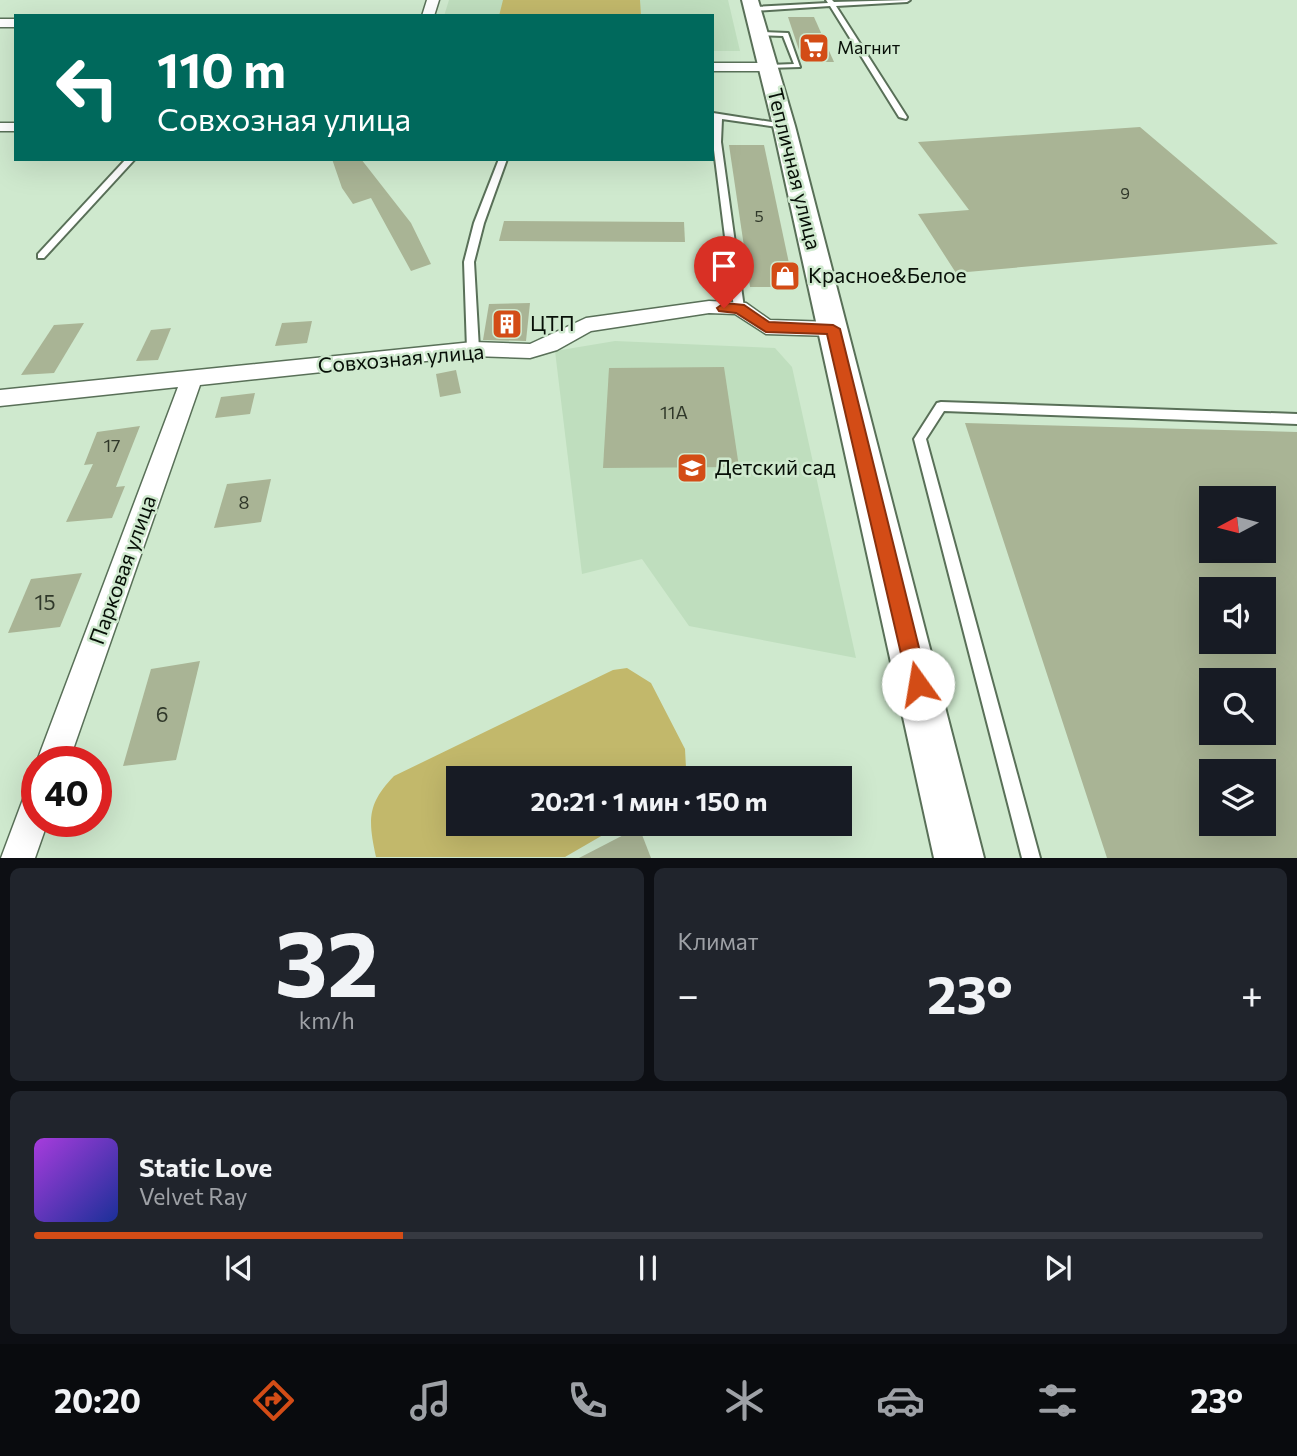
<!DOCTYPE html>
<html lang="ru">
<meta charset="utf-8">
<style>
:root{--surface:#171b24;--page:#20242c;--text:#f1f3f6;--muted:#9ea1a6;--line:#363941;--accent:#d34c16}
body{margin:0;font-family:Commissioner,sans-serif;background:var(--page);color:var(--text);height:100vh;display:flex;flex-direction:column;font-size:26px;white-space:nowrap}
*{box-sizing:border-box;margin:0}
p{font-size:23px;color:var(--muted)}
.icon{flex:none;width:38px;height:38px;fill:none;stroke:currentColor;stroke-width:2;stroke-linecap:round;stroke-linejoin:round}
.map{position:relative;height:858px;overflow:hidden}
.details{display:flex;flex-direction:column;gap:10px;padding:10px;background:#0d0f14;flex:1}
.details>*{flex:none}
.guide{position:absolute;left:14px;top:14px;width:700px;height:147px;border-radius:0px;box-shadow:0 7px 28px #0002;background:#00695c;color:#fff;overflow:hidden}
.needle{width:46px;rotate:263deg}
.tools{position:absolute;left:1199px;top:486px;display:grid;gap:14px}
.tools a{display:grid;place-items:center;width:77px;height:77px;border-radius:0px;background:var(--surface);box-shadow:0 7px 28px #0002;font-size:35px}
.speed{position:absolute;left:21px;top:746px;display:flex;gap:14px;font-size:35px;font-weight:700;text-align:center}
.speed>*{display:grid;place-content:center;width:91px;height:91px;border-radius:50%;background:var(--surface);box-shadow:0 7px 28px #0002;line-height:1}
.speed .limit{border:10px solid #d22;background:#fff;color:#111}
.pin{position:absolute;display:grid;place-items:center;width:60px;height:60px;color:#fff;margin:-72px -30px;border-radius:50% 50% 50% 0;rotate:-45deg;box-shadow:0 0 7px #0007}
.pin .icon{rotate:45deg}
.me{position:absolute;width:77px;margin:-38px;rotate:347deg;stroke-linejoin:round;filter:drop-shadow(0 0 5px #0008)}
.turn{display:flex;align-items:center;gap:24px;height:147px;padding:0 28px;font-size:32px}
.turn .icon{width:91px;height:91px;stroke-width:2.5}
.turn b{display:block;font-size:49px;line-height:60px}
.big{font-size:52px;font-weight:700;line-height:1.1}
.details .card{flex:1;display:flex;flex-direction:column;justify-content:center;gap:10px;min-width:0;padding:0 24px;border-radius:10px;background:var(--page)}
.details .dial{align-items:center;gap:0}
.dial b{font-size:91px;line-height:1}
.song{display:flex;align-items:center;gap:21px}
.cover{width:84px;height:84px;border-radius:10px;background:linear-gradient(135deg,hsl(280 70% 55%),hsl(230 70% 35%))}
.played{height:7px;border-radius:4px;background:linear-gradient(90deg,var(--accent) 30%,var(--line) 30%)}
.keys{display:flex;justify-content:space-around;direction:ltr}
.heat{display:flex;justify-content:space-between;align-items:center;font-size:38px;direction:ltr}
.details .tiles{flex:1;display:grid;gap:10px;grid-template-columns:1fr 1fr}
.card:last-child{grid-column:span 2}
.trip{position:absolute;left:446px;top:766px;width:406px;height:70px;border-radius:0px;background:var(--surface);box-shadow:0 7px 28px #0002;font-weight:700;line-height:70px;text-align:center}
.tab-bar{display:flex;height:112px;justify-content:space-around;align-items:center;background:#090b0e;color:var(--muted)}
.tab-bar .icon{width:49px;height:49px}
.tab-bar .selected{color:var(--accent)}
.tab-bar b{font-size:32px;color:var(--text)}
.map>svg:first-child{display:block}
.built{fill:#bfdebe}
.green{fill:#c2b86b}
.building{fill:#a9b495;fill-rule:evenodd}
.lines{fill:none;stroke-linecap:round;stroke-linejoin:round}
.lane-casing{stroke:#597058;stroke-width:4}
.street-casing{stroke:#597058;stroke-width:3}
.secondary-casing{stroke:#597058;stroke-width:4}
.lane{fill:#fff;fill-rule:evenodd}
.street{fill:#fff;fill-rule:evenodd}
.secondary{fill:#fff;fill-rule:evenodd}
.route{fill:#d34c16;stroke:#89310e;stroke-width:2}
.labels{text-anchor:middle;stroke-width:5;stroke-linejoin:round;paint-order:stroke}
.far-number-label{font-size:16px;fill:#30382a}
.far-poi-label{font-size:18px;fill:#070f07;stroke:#cfe9ce;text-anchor:start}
.number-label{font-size:18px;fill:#30382a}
.street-label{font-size:21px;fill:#070f07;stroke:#cfe9ce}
.poi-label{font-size:21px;fill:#070f07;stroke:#cfe9ce;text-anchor:start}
.near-number-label{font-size:21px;fill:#30382a}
</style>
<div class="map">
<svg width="1297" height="858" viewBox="0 0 1297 858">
<rect width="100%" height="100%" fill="#cfe9ce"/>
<g class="built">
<polygon points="449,0 728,0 740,51 712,51 712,16 444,16"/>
<polygon points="615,341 775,348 792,367 856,658 689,626 642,559 582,574 555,351"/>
</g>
<g class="green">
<polygon points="503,0 640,0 641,16 499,16"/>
<path d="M627,668L651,683L685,749L686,768L681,779H458V824H622L565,857H376C368,820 367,804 394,776L613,670Z"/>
</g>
<g class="building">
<polygon points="788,17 814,17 834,62 803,62"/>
<polygon points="1140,127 1278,244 956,273 918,214 969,210 918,142"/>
<polygon points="729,145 764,145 794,287 750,287"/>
<polygon points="332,159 361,159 411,223 431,264 411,271 371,198 353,204 342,188"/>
<polygon points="504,221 684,222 685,242 499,241"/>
<polygon points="530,303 526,341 483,340 489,304"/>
<polygon points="312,321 307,343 275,346 282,323"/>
<polygon points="84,323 54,373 21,375 54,325"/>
<polygon points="171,328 158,360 136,361 151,330"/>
<polygon points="724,367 739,467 603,468 609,368"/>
<polygon points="456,370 461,393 440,397 436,374"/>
<polygon points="255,393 250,414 215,418 221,397"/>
<path d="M965,423L1297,432V858H1107ZM1211,499H1264V551H1211ZM1211,590H1264V642H1211ZM1211,681H1264V733H1211ZM1211,772H1264V824H1211Z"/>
<polygon points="140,426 116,487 125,486 112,518 66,522 93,464 84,465 97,432"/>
<polygon points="271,479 261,522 214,528 227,484"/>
<polygon points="82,573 60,627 8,633 31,579"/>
<polygon points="200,661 176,760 123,766 151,669"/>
<polygon points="639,827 651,858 579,858"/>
</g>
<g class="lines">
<g class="lane-casing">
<g id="lane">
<polygon points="826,0 832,0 834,2 910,0 907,2 836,6 907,117 906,119 899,117 830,6 753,11 750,9 753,7 828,3"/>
<polygon points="760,32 788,33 800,67 767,68 767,66 769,65 794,64 783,36 758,35 757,34"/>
<polygon points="713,113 784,124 788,126 784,128 722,119 721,142 744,308 739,311 734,308 713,142"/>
<polygon points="126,159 135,159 44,258 38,258 38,254"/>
<polygon points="499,159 507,159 484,223 474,262 479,349 473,353 467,349 464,262 474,223"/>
<polygon points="941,402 1297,414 1297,424 944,411 926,439 1040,858 1022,858 914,439 937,403"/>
</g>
</g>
<g class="street-casing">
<g id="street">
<polygon points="427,0 439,0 434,16 422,16"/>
<rect x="0" y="19" width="16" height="8"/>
<polygon points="712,63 769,63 776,67 769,71 712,71"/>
<rect x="0" y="123" width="16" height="8"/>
<polygon points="709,301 746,303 770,320 833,322 840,324 843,329 840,334 833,336 766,334 735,314 709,313 591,331 557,350 530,358 473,356 200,385 69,761 37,761 178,387 0,406 0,390 473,342 530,344 586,318"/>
<polygon points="37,790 37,821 48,821 35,858 1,858 25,794"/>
</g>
</g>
<g class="secondary-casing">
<polygon id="secondary" points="742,0 758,0 795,126 984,858 934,858 773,126"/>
</g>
<use href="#lane" class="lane"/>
<use href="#street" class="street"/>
<use href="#secondary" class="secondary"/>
</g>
<polygon class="route" points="724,303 744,305 769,322 833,325 840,329 928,684 925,692 918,695 911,692 908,684 827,334 766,332 736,313 719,311 717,308"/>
<defs>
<g id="supermarket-square" transform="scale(1.575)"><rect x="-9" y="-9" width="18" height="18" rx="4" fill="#d34c16" stroke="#cfe9ce"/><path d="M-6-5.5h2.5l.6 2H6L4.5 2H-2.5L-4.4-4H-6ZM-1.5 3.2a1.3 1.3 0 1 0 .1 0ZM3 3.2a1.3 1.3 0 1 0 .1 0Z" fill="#fff"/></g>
<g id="shop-square" transform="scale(1.575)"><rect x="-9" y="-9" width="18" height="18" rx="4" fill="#d34c16" stroke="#cfe9ce"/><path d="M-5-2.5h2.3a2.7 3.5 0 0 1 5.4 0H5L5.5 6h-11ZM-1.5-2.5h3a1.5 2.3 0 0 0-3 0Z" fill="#fff"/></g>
<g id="building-square" transform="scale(1.575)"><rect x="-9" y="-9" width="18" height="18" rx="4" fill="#d34c16" stroke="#cfe9ce"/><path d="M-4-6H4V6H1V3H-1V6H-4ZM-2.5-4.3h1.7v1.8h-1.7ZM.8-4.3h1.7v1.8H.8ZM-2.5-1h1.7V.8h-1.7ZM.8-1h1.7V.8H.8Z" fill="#fff"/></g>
<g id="school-square" transform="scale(1.575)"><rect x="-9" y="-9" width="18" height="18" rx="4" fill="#d34c16" stroke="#cfe9ce"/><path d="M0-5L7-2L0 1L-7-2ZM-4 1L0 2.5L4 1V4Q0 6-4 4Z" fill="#fff"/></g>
</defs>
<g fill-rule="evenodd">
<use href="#supermarket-square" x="814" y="48"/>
<use href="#shop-square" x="785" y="276"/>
<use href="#building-square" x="507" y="324"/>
<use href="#school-square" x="692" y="468"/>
</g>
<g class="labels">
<g class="far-number-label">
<text x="1125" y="199">9</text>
<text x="759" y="222">5</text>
</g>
<g class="far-poi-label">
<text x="837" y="54">Магнит</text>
</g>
<g class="number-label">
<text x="674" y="419">11А</text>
<text x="112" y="452">17</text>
<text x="244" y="509">8</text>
</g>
<g class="street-label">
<text transform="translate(794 169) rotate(76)" y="7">Тепличная улица</text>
<text transform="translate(401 359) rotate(-5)" y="7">Совхозная улица</text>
<text transform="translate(123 570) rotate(-70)" y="7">Парковая улица</text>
</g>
<g class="poi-label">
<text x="808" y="283">Красное&amp;Белое</text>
<text x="530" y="331">ЦТП</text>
<text x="715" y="475">Детский сад</text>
</g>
<g class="near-number-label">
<text x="45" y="610">15</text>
<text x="162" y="722">6</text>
</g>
</g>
</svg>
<div class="tools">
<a><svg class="needle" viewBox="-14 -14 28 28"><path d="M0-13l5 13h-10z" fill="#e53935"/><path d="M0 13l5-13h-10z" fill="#9ea1a6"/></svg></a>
<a><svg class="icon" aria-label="sound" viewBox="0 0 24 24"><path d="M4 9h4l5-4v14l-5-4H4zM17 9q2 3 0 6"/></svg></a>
<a><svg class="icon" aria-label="search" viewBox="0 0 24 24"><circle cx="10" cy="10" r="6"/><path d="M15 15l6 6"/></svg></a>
<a><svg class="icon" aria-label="layers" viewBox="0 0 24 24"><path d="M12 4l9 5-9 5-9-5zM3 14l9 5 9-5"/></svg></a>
</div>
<div class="speed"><div class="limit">40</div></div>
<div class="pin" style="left:724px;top:308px;background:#d93025"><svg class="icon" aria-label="arrive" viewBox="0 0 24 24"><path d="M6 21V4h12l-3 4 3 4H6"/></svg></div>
<svg class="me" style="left:918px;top:684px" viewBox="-20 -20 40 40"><circle r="19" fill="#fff"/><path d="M0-13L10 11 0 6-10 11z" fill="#d34c16"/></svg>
<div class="trip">20:21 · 1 мин · 150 m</div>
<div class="guide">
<div class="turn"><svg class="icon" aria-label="left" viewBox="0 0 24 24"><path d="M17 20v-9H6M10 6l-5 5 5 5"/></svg><div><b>110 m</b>Совхозная улица</div></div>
</div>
</div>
<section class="details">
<div class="tiles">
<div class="card dial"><b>32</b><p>km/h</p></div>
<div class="card"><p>Климат</p>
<div class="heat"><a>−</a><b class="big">23°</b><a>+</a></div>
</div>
<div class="card">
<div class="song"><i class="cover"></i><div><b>Static Love</b><p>Velvet Ray</p></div></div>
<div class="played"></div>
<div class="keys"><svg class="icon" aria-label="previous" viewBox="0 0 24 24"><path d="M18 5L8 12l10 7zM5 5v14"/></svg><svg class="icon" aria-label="pause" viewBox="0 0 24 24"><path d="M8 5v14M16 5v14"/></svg><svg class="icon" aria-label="next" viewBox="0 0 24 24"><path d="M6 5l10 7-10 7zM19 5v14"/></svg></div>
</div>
</div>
</section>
<nav class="tab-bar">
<b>20:20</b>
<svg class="icon selected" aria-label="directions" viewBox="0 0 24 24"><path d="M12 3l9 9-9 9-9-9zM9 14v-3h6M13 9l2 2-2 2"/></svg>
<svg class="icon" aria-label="music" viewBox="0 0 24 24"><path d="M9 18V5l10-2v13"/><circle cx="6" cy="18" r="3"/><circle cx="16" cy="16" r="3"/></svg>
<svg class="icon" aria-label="phone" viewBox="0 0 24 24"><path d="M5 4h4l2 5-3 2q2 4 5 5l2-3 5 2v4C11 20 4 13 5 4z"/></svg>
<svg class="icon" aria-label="climate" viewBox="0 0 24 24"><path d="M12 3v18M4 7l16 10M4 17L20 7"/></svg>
<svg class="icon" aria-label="car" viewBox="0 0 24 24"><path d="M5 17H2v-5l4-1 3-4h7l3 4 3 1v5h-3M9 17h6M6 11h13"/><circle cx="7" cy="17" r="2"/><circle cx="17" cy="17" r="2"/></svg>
<svg class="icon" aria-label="filters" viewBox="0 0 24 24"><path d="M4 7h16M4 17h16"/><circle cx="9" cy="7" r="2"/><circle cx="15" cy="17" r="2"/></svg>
<b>23°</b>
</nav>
